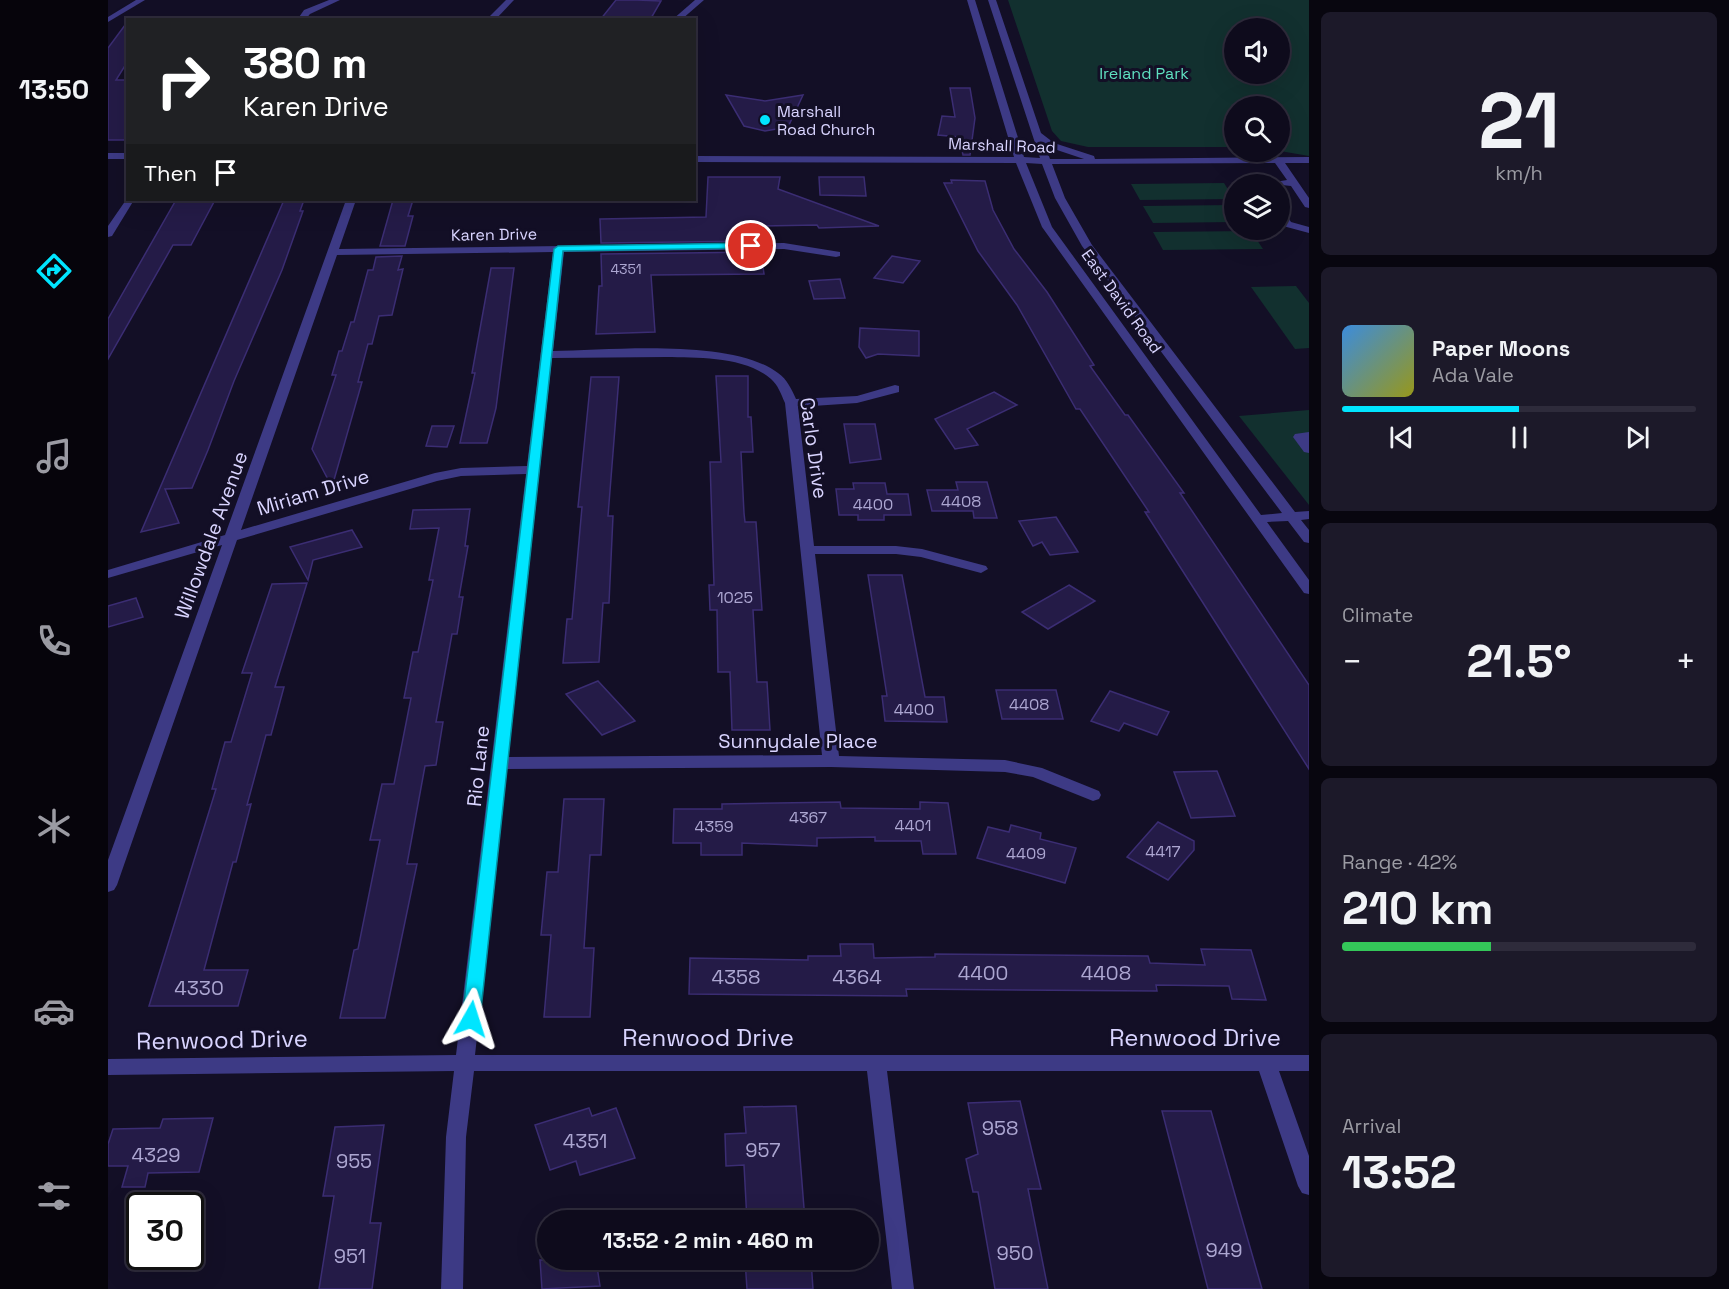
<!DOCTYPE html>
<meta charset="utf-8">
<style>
:root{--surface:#0e0b1c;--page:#1c1929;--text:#f1f3f6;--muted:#9b9ba3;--line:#2e2b3b;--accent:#00e5ff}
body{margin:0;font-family:"Space Grotesk",sans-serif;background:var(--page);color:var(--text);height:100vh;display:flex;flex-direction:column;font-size:22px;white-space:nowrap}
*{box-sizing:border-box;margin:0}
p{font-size:20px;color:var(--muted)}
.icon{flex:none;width:33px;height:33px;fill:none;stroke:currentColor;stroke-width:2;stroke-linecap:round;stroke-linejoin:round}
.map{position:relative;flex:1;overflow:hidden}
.details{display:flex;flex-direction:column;gap:12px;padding:12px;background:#08060f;width:420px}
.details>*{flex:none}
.hud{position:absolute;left:18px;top:18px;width:570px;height:183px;border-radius:0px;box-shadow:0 6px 24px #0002,0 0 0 2px var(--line);background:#202124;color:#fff;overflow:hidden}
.controls{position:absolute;left:1116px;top:18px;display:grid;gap:12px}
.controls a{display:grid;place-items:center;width:66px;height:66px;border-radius:50%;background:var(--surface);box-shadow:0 6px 24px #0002,0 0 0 2px var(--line);font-size:30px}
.speed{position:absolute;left:18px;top:1192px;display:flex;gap:12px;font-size:30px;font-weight:700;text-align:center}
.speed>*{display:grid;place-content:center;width:78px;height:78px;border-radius:50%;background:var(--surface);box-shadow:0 6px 24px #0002,0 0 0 2px var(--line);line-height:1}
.speed .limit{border:3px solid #111;border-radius:9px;background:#fff;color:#111}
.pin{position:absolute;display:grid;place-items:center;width:51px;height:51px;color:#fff;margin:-26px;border:3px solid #fff;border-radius:50%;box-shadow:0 2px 6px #0007}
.me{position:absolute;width:66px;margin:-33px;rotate:6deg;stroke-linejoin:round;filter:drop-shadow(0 0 4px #0008)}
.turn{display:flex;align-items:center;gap:21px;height:126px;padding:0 18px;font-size:27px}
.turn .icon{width:78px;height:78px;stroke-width:2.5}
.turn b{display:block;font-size:42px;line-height:51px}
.then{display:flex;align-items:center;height:57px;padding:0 18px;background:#0003;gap:12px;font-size:22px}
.big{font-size:45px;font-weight:700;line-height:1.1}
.details .card{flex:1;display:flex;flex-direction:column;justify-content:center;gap:9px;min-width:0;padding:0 21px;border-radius:9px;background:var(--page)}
.details .dial{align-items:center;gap:0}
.dial b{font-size:78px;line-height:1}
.song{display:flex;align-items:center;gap:18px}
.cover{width:72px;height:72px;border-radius:9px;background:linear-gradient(135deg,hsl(210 70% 55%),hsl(60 70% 35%))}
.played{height:6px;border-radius:3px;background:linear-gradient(90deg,var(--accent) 50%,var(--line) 50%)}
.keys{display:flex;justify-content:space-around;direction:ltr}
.heat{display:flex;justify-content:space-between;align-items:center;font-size:33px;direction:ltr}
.charge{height:9px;border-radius:4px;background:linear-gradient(90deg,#34c759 42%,var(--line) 0)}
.trip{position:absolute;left:429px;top:1210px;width:342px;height:60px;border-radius:30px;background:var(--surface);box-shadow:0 6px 24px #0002,0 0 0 2px var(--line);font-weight:700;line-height:60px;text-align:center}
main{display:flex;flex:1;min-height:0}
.menu{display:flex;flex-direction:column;width:108px;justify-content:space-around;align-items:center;background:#06040b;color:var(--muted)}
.menu .icon{width:42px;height:42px}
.menu .active{color:var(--accent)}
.menu b{font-size:27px;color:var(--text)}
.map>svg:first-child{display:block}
.green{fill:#12302f;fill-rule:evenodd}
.building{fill:#241b47;stroke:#3b2d73;stroke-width:1.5}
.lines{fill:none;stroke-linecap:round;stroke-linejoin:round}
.minor{fill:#3d3a85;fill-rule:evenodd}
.route{fill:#00e5ff;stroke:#0095a6;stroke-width:1.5}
.poi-dot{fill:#00e5ff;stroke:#130f26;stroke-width:2}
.labels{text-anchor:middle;stroke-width:6;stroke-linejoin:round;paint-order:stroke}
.far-number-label{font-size:14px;fill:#aca6d1}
.far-park-label{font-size:16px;fill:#5fe0c0;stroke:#130f26}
.far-poi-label{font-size:16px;fill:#d9d4ff;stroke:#130f26;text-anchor:start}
.far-street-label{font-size:16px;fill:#d9d4ff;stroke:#130f26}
.number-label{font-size:16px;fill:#aca6d1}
.street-label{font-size:20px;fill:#d9d4ff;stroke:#130f26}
.near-number-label{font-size:20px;fill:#aca6d1}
.near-street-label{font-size:24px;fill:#d9d4ff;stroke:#130f26}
</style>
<main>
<nav class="menu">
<b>13:50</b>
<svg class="icon active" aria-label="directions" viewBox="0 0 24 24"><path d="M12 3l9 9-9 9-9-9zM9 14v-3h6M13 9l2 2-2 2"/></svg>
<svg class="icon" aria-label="music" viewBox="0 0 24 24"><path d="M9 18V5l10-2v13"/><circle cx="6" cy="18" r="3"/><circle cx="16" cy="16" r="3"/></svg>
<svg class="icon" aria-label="phone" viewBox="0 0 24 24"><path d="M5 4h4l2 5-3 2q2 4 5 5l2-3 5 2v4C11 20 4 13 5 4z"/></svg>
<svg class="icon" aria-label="climate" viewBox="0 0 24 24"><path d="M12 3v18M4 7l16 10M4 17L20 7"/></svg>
<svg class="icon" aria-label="car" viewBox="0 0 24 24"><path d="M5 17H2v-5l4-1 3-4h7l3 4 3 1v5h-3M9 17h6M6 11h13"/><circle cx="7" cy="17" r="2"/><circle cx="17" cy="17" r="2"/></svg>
<svg class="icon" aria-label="filters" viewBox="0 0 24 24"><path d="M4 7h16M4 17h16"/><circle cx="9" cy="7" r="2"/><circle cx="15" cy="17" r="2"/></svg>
</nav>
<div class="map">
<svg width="1201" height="1289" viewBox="0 0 1201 1289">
<rect width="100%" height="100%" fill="#130f26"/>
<g class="green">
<path d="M900,0H1201V156L1172,151V106H1126V147H980L953,141L944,131ZM1126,28H1172V74H1126Z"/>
<polygon points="1116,183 1126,199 1032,200 1023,184"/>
<polygon points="1126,205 1126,222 1045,223 1035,206"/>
<polygon points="1143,231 1155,249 1055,250 1045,232"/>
<polygon points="1188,286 1201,303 1201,348 1187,349 1143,287"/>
<polygon points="1201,410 1201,505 1131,416"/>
</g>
<g class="building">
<polygon points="508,0 529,0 553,1 542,20 492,20"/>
<polygon points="20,21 20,61 8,80 20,80 20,140 0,140 0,48"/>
<polygon points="842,88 862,88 867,118 862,155 855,155 851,137 830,135 834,116 847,117"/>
<polygon points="618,95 657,101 695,95 680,127 657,131 636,126"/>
<polygon points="600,177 672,177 670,189 771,226 711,228 709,225 648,226 651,241 493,243 492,219 598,217"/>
<polygon points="711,177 756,177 758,196 712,195"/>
<polygon points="843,180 877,181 885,210 906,249 939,292 986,365 982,366 1017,415 1020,415 1076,493 1072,493 1201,685 1201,769 1037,512 1041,512 972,409 968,409 909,305 870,251 836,183 844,183"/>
<polygon points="68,200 107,200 83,245 65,245 0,359 0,319"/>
<polygon points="176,200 196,200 192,211 195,211 174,270 126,381 100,450 84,488 57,489 71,523 33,532"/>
<polygon points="285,200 305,200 300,216 305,216 297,246 272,246"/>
<polygon points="653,252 656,274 543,275 547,332 488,334 491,286 494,286 493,254"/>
<polygon points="294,256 290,270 295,269 284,315 271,316 264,344 260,344 250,382 254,382 224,487 204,449 228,375 224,375 231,351 234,351 243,322 246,322 260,270 265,270 268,257"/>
<polygon points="784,256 812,261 795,283 766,278"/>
<polygon points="383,268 406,268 388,408 379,443 352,443 367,373 364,373"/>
<polygon points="732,279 737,298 706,299 701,281"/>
<polygon points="752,328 811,331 811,356 770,354 758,358 751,347"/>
<polygon points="608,376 640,376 640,417 643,417 645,452 633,452 636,513 637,522 648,522 654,610 645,610 649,682 659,682 662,730 624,730 622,672 610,672 609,610 602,610 601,585 606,585 602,462 613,462"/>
<polygon points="483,377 511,377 500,516 505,516 501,603 495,603 491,662 455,663 459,619 464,619 474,507 470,507"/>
<polygon points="886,392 909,405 859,429 870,445 847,449 827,419"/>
<polygon points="736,424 767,424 773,459 742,463"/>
<polygon points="324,426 346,426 339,447 318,446"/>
<polygon points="848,482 879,482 889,518 866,518 865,511 824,511 819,490 850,490"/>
<polygon points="745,483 777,483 779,494 800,494 803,515 776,515 776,520 750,520 750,515 731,515 728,489 746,489"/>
<polygon points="362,509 357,546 360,546 351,597 355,597 349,634 344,634 328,722 335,722 328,765 317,766 299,864 309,864 277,1018 232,1018 246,950 250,949 272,840 262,840 274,784 286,784 303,698 296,698 305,652 310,652 325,580 321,580 331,528 302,529 305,510"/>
<polygon points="948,517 970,552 942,555 934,542 925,546 911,521"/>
<polygon points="244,530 254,547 205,560 200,580 182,547"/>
<polygon points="760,575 794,575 817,697 836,697 839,722 777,721 774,696 779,696"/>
<polygon points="199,583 167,687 176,687 163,735 158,735 139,805 143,804 128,862 125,862 96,970 140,970 130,1006 41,1006 108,789 104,789 117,742 123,742 144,673 134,673 164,584"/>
<polygon points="961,585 987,601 940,629 914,612"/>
<polygon points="28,598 35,617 0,627 0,606"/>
<polygon points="490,681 527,721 494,735 458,694"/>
<polygon points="888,690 948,690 955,719 894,719"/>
<polygon points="1002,691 1061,712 1049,735 1016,723 1011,731 983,721"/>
<polygon points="1109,771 1127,816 1083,818 1066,772"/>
<polygon points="456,799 496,799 493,855 482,855 476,948 486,948 482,1017 436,1017 443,935 433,935 439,872 450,872"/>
<polygon points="732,802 733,808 812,809 812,802 840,803 848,854 815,854 813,841 767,841 767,837 709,838 709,846 634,843 634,855 593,855 593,843 565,843 566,809 614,809 614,804"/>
<polygon points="1050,822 1086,841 1086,850 1060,880 1019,857"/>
<polygon points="903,825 933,833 932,839 968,848 957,883 869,858 880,827 901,832"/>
<polygon points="732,944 765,944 766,958 827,957 827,954 1040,956 1042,963 1097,965 1093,949 1143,950 1158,1000 1124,999 1121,986 1048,985 1049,991 798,989 799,996 581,994 582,958 700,960 700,956 733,956"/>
<polygon points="912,1101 933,1189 920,1189 940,1289 887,1289 870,1192 865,1192 858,1159 870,1154 860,1103"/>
<polygon points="688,1106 697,1221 639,1221 636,1165 618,1166 617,1134 638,1133 636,1107"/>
<polygon points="481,1108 484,1116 508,1108 527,1158 472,1175 468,1161 442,1170 427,1125"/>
<polygon points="1054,1111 1103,1111 1154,1289 1100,1289"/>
<polygon points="105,1118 91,1172 40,1173 37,1187 14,1187 20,1166 0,1166 0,1144 5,1129 52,1128 55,1119"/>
<polygon points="276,1125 262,1223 273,1223 264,1289 211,1289 226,1196 215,1196 227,1127"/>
<polygon points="432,1260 488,1260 492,1286 434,1289"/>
<polygon points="637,1260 703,1260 705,1289 639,1289"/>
</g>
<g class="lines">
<g class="minor">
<polygon points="28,0 37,0 0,22 0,17"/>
<polygon points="221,0 232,0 202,14 197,20 189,20 196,10"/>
<polygon points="398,0 406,0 387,20 378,20"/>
<polygon points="587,0 596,0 573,20 564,20"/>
<path d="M859,0H867L916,157L932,158L880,0H888L933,133L946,143L986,156L987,159L1201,157V163H1177L1201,198V208L1197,207L1183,186L1165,184L1167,182L1179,180L1167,163L944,164L957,198L984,245L1187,512L1201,511V519L1193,520L1201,530V543L1196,542L1180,521L1159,522L1201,580V594L1196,593L934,227L908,163L586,162V156L906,157ZM937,145L940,147L976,159H942ZM918,163L934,164L947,198L974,246L1174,513L1153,515L944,227Z"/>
<rect x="0" y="153" width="20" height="6"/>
<polygon points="20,197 20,200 26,200 4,236 0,237 0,226"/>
<path d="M238,200H248L231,249L676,243L732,252V256L728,257L676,249L456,252L445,351C502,350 624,338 670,373C679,379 684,390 688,399L749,396L787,385L791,386V392L749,403L690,407L706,546H788L814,549L878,566L880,569L873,573L813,557L788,554H707L731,756L897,760L934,768L991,791L993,795L991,799L985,801L925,777L897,772L723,767L399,769L367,1055H1201V1071H1171L1201,1156V1195L1194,1193L1190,1186L1151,1071H779L806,1289H784L759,1071H366L358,1137L355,1289H333L338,1137L346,1071L0,1075V1059L348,1055L418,474L353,476L329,481L129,540L9,885L6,890L0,892V860L114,545L0,578V570L117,535ZM445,252L419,466L353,468L327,473L133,530L229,255ZM558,357C591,358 636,356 663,379C670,385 673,394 677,403L714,755L400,757L444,358Z"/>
<polygon points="1172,210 1176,211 1183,222 1201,227 1201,233 1175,226 1172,220"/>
<polygon points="1201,432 1201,453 1196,452 1185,437 1187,434"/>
</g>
</g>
<polygon class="route" points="643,243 646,244 646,248 455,251 372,1019 369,1024 357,1024 354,1019 446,249 450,246"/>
<circle class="poi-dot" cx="657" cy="120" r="6"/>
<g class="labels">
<g class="far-number-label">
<text x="518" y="274">4351</text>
</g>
<g class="far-park-label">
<text x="1036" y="79">Ireland Park</text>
</g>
<g class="far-poi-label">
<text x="669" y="117">Marshall<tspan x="669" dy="18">Road Church</tspan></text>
</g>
<g class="far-street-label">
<text transform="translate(894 145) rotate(2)" y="6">Marshall Road</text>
<text transform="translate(386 234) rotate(-1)" y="6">Karen Drive</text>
<text transform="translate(1014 301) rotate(54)" y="6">East David Road</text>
</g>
<g class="number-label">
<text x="853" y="507">4408</text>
<text x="765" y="510">4400</text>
<text x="627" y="603">1025</text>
<text x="921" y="710">4408</text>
<text x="806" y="715">4400</text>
<text x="700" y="823">4367</text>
<text x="805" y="831">4401</text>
<text x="606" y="832">4359</text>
<text x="1055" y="857">4417</text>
<text x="918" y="859">4409</text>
</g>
<g class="street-label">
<text transform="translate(706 448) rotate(82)" y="7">Carlo Drive</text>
<text transform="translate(205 492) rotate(-17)" y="7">Miriam Drive</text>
<text transform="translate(103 535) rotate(-70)" y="7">Willowdale Avenue</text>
<text x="690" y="748">Sunnydale Place</text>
<text transform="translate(370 766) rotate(-84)" y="7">Rio Lane</text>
</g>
<g class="near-number-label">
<text x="875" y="980">4400</text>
<text x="998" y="980">4408</text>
<text x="628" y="984">4358</text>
<text x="749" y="984">4364</text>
<text x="91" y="995">4330</text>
<text x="892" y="1135">958</text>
<text x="477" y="1148">4351</text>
<text x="655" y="1157">957</text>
<text x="48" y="1162">4329</text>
<text x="246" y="1168">955</text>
<text x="1116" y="1257">949</text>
<text x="907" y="1260">950</text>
<text x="242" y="1263">951</text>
</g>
<g class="near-street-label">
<text x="600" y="1046">Renwood Drive</text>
<text x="1087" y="1046">Renwood Drive</text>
<text transform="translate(114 1040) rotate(-1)" y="8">Renwood Drive</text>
</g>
</g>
</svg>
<div class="controls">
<a><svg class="icon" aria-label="sound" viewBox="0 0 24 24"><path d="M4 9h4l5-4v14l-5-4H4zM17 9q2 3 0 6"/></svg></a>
<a><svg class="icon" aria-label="search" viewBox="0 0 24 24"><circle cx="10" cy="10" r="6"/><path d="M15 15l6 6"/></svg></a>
<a><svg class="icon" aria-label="layers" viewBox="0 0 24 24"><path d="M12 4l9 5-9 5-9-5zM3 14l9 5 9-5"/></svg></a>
</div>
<div class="speed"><div class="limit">30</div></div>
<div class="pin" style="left:643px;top:246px;background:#d93025"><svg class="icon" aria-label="arrive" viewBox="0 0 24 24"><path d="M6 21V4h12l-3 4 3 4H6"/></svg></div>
<svg class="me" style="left:363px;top:1019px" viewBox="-20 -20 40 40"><path d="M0-17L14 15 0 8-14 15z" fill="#00e5ff" stroke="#fff" stroke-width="4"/></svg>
<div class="trip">13:52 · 2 min · 460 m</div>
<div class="hud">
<div class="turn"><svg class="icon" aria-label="right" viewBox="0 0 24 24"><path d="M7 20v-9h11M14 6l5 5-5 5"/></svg><div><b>380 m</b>Karen Drive</div></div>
<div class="then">Then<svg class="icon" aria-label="arrive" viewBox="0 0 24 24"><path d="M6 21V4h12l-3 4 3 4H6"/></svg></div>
</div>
</div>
<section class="details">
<div class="card dial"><b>21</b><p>km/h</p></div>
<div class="card">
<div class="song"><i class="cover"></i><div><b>Paper Moons</b><p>Ada Vale</p></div></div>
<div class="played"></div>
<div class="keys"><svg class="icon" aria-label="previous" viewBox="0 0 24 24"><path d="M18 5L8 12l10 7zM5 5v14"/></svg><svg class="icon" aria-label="pause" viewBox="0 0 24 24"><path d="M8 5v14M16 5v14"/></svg><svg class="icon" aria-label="next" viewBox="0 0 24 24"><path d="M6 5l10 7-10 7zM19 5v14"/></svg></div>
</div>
<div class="card"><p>Climate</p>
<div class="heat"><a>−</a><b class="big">21.5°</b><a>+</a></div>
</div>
<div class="card"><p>Range · 42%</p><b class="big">210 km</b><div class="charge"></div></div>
<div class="card"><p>Arrival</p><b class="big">13:52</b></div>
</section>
</main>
